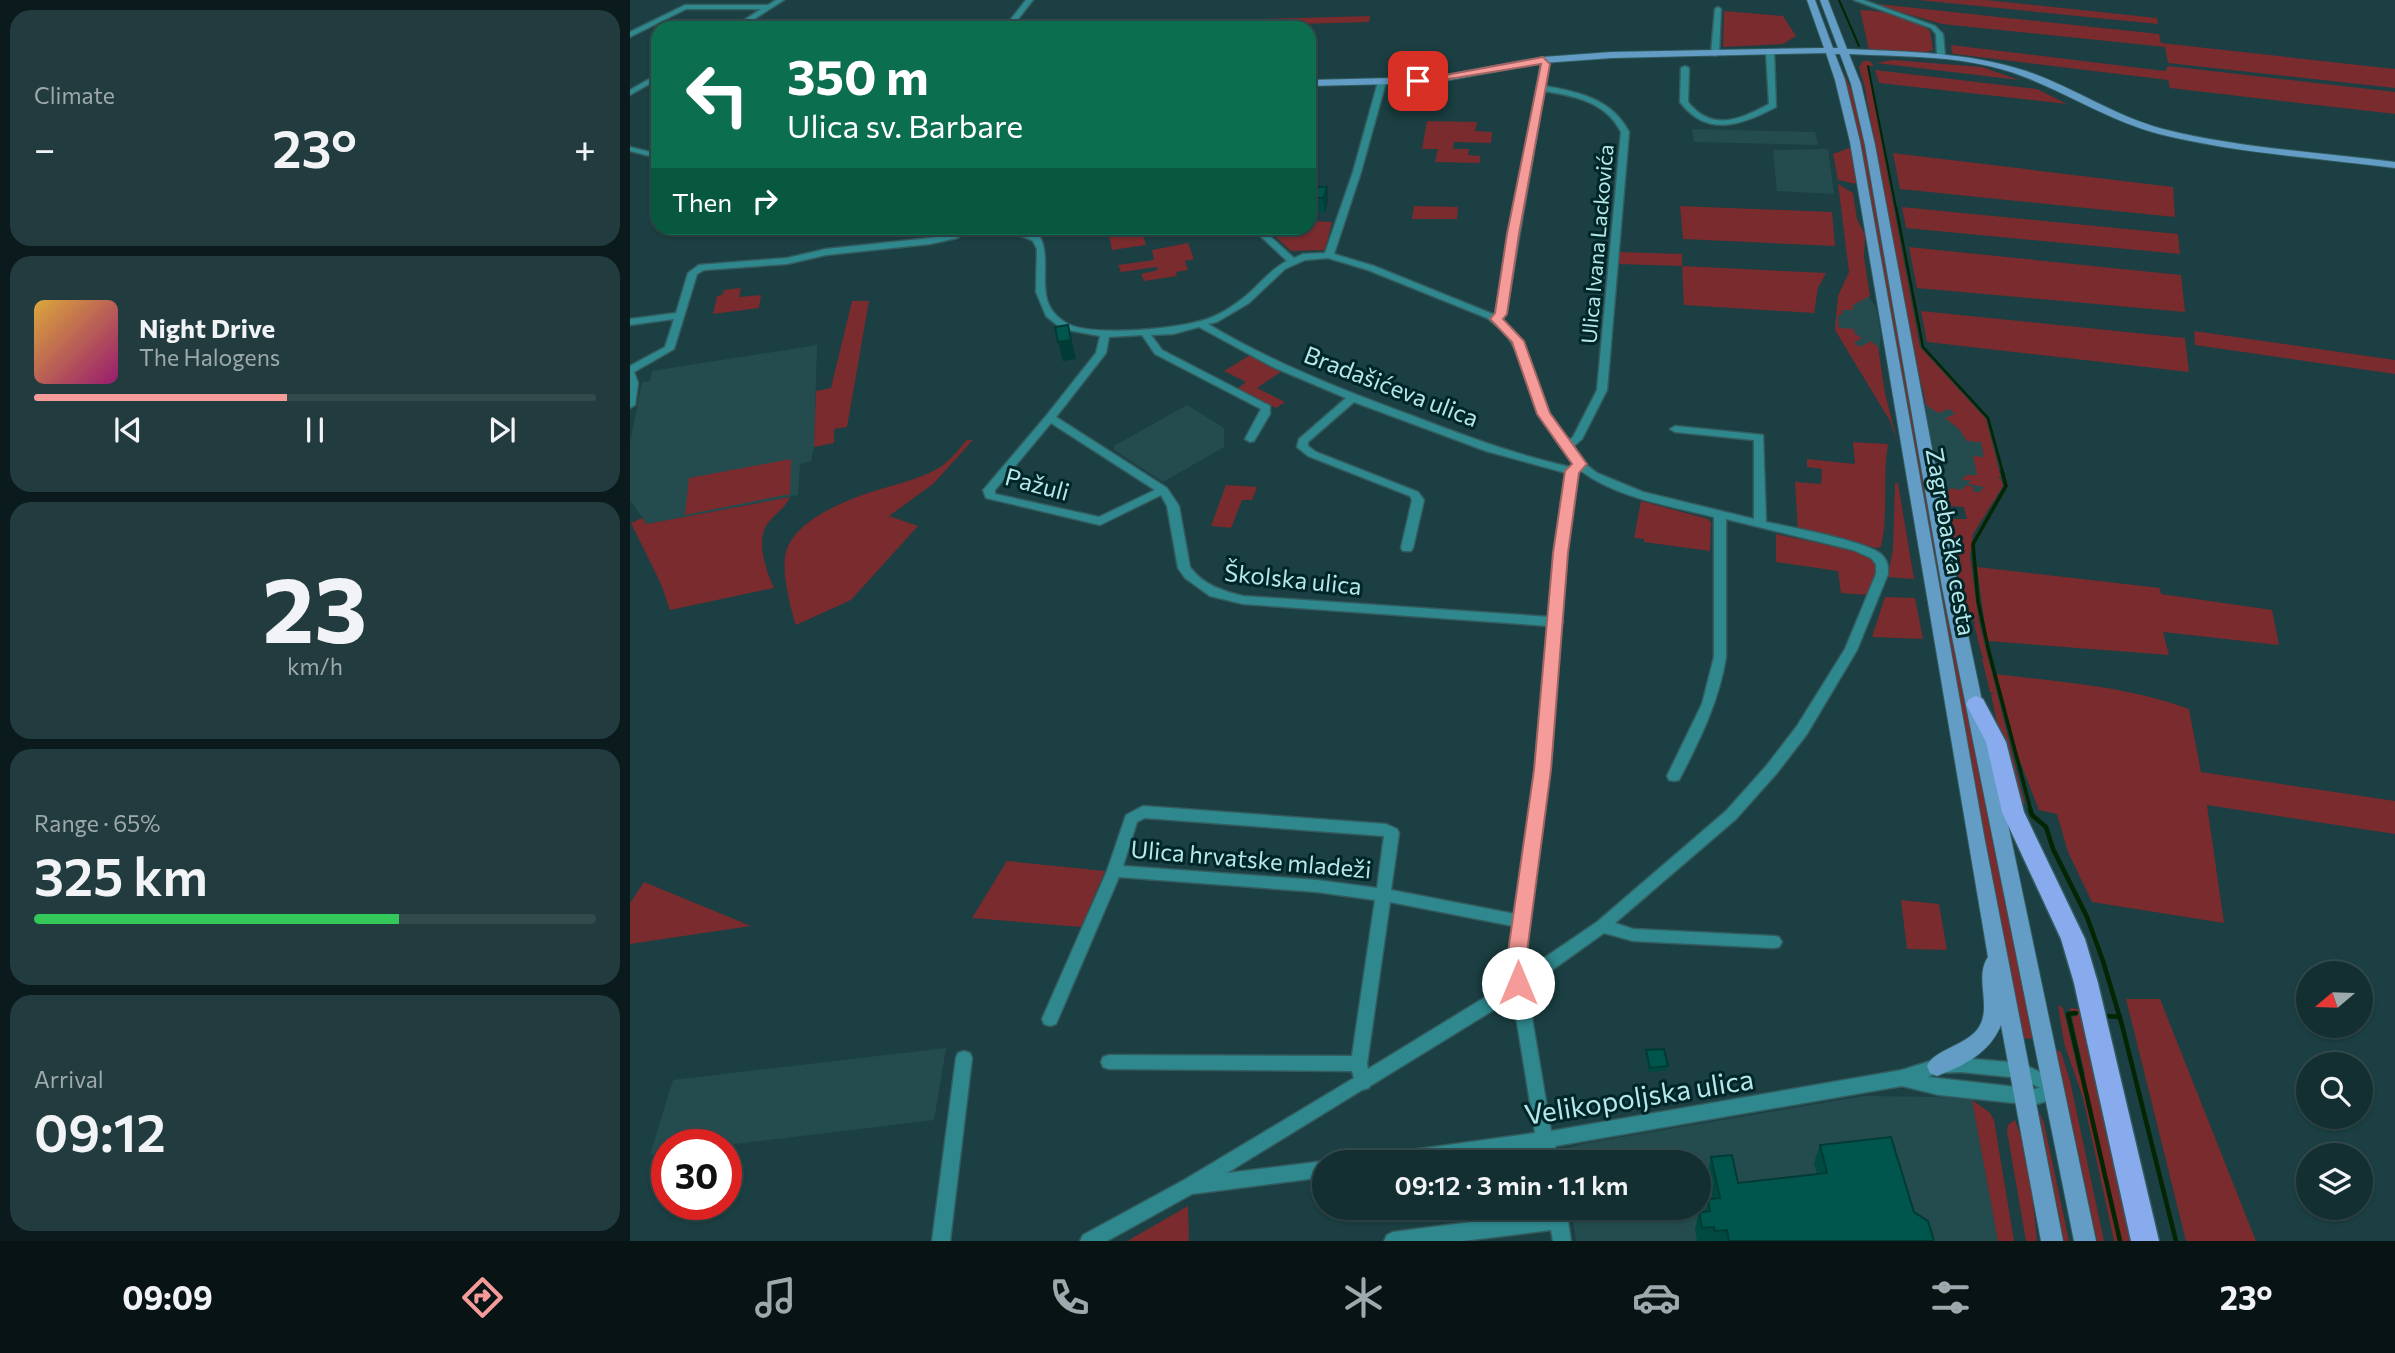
<!DOCTYPE html>
<meta charset="utf-8">
<style>
:root{--surface:#142f32;--page:#213b3e;--text:#f1f3f6;--muted:#9da9ac;--line:#334a4d;--accent:#f59b99}
body{margin:0;font-family:Commissioner,sans-serif;background:var(--page);color:var(--text);height:100vh;display:flex;flex-direction:column;font-size:26px;white-space:nowrap}
*{box-sizing:border-box;margin:0}
p{font-size:23px;color:var(--muted)}
.icon{flex:none;width:38px;height:38px;fill:none;stroke:currentColor;stroke-width:2;stroke-linecap:round;stroke-linejoin:round}
.map{position:relative;flex:1;overflow:hidden}
.details{display:flex;flex-direction:column;gap:10px;padding:10px;background:#0b1a1c;width:630px}
.details>*{flex:none}
.banner{position:absolute;left:21px;top:21px;width:665px;height:214px;border-radius:21px;box-shadow:0 2px 5px #0004,0 0 0 2px var(--line);background:#0b6e4f;color:#fff;overflow:hidden}
.needle{width:46px;rotate:251deg}
.fabs{position:absolute;left:1666px;top:961px;display:grid;gap:14px}
.fabs a{display:grid;place-items:center;width:77px;height:77px;border-radius:50%;background:var(--surface);box-shadow:0 2px 5px #0004,0 0 0 2px var(--line);font-size:35px}
.speed{position:absolute;left:21px;top:1129px;display:flex;gap:14px;font-size:35px;font-weight:700;text-align:center}
.speed>*{display:grid;place-content:center;width:91px;height:91px;border-radius:50%;background:var(--surface);box-shadow:0 2px 5px #0004,0 0 0 2px var(--line);line-height:1}
.speed .limit{border:10px solid #d22;background:#fff;color:#111}
.pin{position:absolute;display:grid;place-items:center;width:60px;height:60px;color:#fff;margin:-30px;border-radius:14px;box-shadow:0 4px 10px #0006}
.me{position:absolute;width:77px;margin:-38px;rotate:0deg;stroke-linejoin:round;filter:drop-shadow(0 0 5px #0008)}
.turn{display:flex;align-items:center;gap:24px;height:147px;padding:0 21px;font-size:32px}
.turn .icon{width:91px;height:91px;stroke-width:2.5}
.turn b{display:block;font-size:49px;line-height:60px}
.then{display:flex;align-items:center;height:66px;padding:0 21px;background:#0003;gap:14px;font-size:26px}
.big{font-size:52px;font-weight:600;line-height:1.1}
.details .card{flex:1;display:flex;flex-direction:column;justify-content:center;gap:10px;min-width:0;padding:0 24px;border-radius:21px;background:var(--page)}
.details .dial{align-items:center;gap:0}
.dial b{font-size:91px;line-height:1}
.song{display:flex;align-items:center;gap:21px}
.cover{width:84px;height:84px;border-radius:10px;background:linear-gradient(135deg,hsl(40 70% 55%),hsl(320 70% 35%))}
.played{height:7px;border-radius:4px;background:linear-gradient(90deg,var(--accent) 45%,var(--line) 45%)}
.keys{display:flex;justify-content:space-around;direction:ltr}
.heat{display:flex;justify-content:space-between;align-items:center;font-size:38px;direction:ltr}
.charge{height:10px;border-radius:5px;background:linear-gradient(90deg,#34c759 65%,var(--line) 0)}
.trip{position:absolute;left:682px;top:1150px;width:399px;height:70px;border-radius:35px;background:var(--surface);box-shadow:0 2px 5px #0004,0 0 0 2px var(--line);font-weight:600;line-height:70px;text-align:center}
.tab-bar{display:flex;height:112px;justify-content:space-around;align-items:center;background:#081314;color:var(--muted)}
.tab-bar .icon{width:49px;height:49px}
.tab-bar .current{color:var(--accent)}
.tab-bar b{font-size:32px;color:var(--text)}
main{display:flex;flex:1;min-height:0}
.map>svg:first-child{display:block}
.built{fill:#244c4f}
.green{fill:#792b2e}
.lines{fill:none;stroke-linecap:round;stroke-linejoin:round}
.stream-far3{stroke:#032501;stroke-width:2}
.stream-far2{stroke:#032501;stroke-width:2.5}
.stream-far1{stroke:#032501;stroke-width:3.5}
.stream{stroke:#032501;stroke-width:4.5}
.minor-casing{stroke:#335c5f;stroke-width:3}
.major-casing{stroke:#335c5f;stroke-width:2}
.highway-casing{stroke:#335c5f;stroke-width:3}
.minor{fill:#2e888e;fill-rule:evenodd}
.major{fill:#639dc6;fill-rule:evenodd}
.highway{fill:#87abec;fill-rule:evenodd}
.wall{fill:#004a41}
.shaded-wall{fill:#003c35}
.building{fill:#00564c;stroke:#003c35;stroke-width:2}
.route{fill:#f59b99;stroke:#9f6563;stroke-width:2}
.labels{text-anchor:middle;stroke-width:6;stroke-linejoin:round;paint-order:stroke}
.far-street-label{font-size:21px;fill:#b5e7eb;stroke:#002628}
.street-label{font-size:24px;fill:#b5e7eb;stroke:#002628}
.near-street-label{font-size:28px;fill:#b5e7eb;stroke:#002628}
</style>
<main>
<section class="details">
<div class="card"><p>Climate</p>
<div class="heat"><a>−</a><b class="big">23°</b><a>+</a></div>
</div>
<div class="card">
<div class="song"><i class="cover"></i><div><b>Night Drive</b><p>The Halogens</p></div></div>
<div class="played"></div>
<div class="keys"><svg class="icon" aria-label="previous" viewBox="0 0 24 24"><path d="M18 5L8 12l10 7zM5 5v14"/></svg><svg class="icon" aria-label="pause" viewBox="0 0 24 24"><path d="M8 5v14M16 5v14"/></svg><svg class="icon" aria-label="next" viewBox="0 0 24 24"><path d="M6 5l10 7-10 7zM19 5v14"/></svg></div>
</div>
<div class="card dial"><b>23</b><p>km/h</p></div>
<div class="card"><p>Range · 65%</p><b class="big">325 km</b><div class="charge"></div></div>
<div class="card"><p>Arrival</p><b class="big">09:12</b></div>
</section>
<div class="map">
<svg width="1765" height="1241" viewBox="0 0 1765 1241">
<rect width="100%" height="100%" fill="#1b3f42"/>
<g class="built">
<polygon points="1062,129 1185,132 1188,145 1064,142"/>
<polygon points="1198,149 1204,194 1147,191 1143,150"/>
<polygon points="1238,296 1246,307 1251,334 1249,353 1219,353 1205,325 1209,297"/>
<polygon points="187,345 184,447 181,461 170,464 168,495 17,524 0,500 0,443 12,382 20,381 22,371"/>
<polygon points="1295,398 1351,422 1357,431 1357,503 1315,499 1306,483 1294,418"/>
<polygon points="557,405 594,428 594,447 533,482 484,450 484,446"/>
<polygon points="316,1048 304,1120 96,1145 37,1144 37,1152 20,1155 43,1080"/>
<polygon points="1234,1096 1309,1097 1342,1100 1368,1241 946,1241 941,1208 1069,1208 1069,1162 934,1162 932,1150 957,1143"/>
</g>
<g class="green">
<polygon points="1288,0 1356,0 1527,18 1528,24"/>
<polygon points="1239,3 1529,34 1531,43 1765,69 1765,88 1538,63 1535,47 1312,24"/>
<path d="M1230,10C1253,11 1282,16 1300,31L1303,50L1294,53L1239,50Z"/>
<polygon points="1094,11 1153,16 1166,36 1153,44 1093,47"/>
<polygon points="740,16 739,22 635,25 635,19"/>
<polygon points="1321,45 1535,71 1538,66 1765,92 1765,114 1540,88 1538,80 1325,54 1322,53"/>
<polygon points="1263,60 1352,67 1389,80 1246,63"/>
<polygon points="1208,61 1224,95 1234,135 1292,477 1403,1039 1393,1038 1322,663 1229,140"/>
<polygon points="1233,61 1240,61 1244,66 1237,66 1290,347 1356,419 1371,477 1367,477 1371,479 1373,486 1343,534 1340,556 1349,622 1395,804 1388,803 1370,735 1372,732 1369,731 1361,695 1363,693 1360,692 1352,659 1354,656 1352,656 1344,624 1346,622 1343,621 1328,587 1327,554 1319,519 1337,519 1334,507 1319,506 1319,514 1314,496 1321,488 1331,490 1337,485 1345,488 1342,490 1348,493 1354,487 1338,484 1341,480 1331,480 1337,475 1347,475 1343,456 1354,457 1351,442 1337,441 1329,429 1315,418 1325,414 1319,409 1308,413 1296,405 1286,360 1280,346 1235,88 1229,67"/>
<polygon points="1245,70 1407,89 1437,104 1249,83"/>
<polygon points="797,121 847,122 845,131 862,132 861,143 824,142 823,149 839,149 838,155 850,156 850,163 805,162 808,149 792,149"/>
<polygon points="1219,148 1221,148 1226,184 1208,180 1203,154"/>
<polygon points="1263,153 1543,187 1545,217 1270,189"/>
<polygon points="1208,184 1223,193 1227,219 1235,235 1234,257 1240,296 1223,305 1223,310 1212,310 1213,313 1208,316 1209,328 1224,329 1225,334 1232,338 1224,343 1230,347 1241,341 1248,347 1255,393 1267,441 1260,421 1205,330 1208,296 1219,272"/>
<polygon points="784,206 828,207 827,219 782,219"/>
<polygon points="1050,206 1202,212 1205,246 1053,239"/>
<polygon points="1272,207 1548,234 1550,254 1276,228"/>
<polygon points="679,221 702,222 695,250 661,251 636,228 679,228"/>
<polygon points="511,228 516,245 482,250 478,232"/>
<polygon points="558,243 564,259 555,261 558,270 546,272 547,276 514,281 511,274 528,270 527,267 491,272 488,265 524,260 522,250"/>
<polygon points="1279,247 1551,275 1555,312 1287,288"/>
<polygon points="989,252 1052,254 1052,266 1196,273 1188,288 1184,313 1054,305 1052,266 988,264"/>
<polygon points="111,288 109,297 131,295 129,308 83,314 87,296 92,295 94,290"/>
<polygon points="222,301 239,301 217,427 204,429 204,443 184,447 186,391 201,388"/>
<polygon points="1291,311 1555,338 1559,372 1297,342"/>
<polygon points="1564,331 1765,360 1765,374 1565,345"/>
<polygon points="620,355 652,371 627,388 655,402 646,408 607,389 616,382 594,371"/>
<path d="M337,440H343L303,484L259,516L288,526L221,600L166,625C160,607 151,570 156,552C164,521 214,501 241,492C263,485 287,480 307,469C319,462 328,450 337,440Z"/>
<path d="M1223,442L1258,444C1252,478 1259,513 1251,547L1247,548L1168,531L1165,482L1191,484L1192,469L1177,467V459L1225,464Z"/>
<polygon points="161,459 160,494 55,515 59,478"/>
<polygon points="1265,483 1268,483 1284,579 1258,577 1263,549"/>
<polygon points="596,485 627,487 622,500 612,500 601,528 581,526"/>
<path d="M160,497C155,508 146,513 138,523C125,540 136,570 144,588L40,610L31,584L1,523L12,518L17,524Z"/>
<polygon points="1011,501 1078,519 1081,522 1080,551 1014,542 1014,539 1004,538"/>
<polygon points="1146,534 1235,553 1244,559 1248,567 1238,595 1211,593 1208,571 1146,562"/>
<polygon points="1347,567 1530,588 1531,594 1642,610 1649,645 1533,632 1539,655 1357,641"/>
<polygon points="1255,597 1285,598 1293,639 1242,637"/>
<path d="M1365,674C1430,682 1497,686 1559,709L1571,772L1765,801V834L1577,805L1594,923L1462,902L1438,852L1427,814L1409,810L1386,751Z"/>
<polygon points="377,861 475,871 451,927 342,918"/>
<polygon points="14,882 121,926 0,944 0,903"/>
<polygon points="1271,900 1309,904 1317,950 1277,949"/>
<polygon points="1496,999 1530,999 1626,1241 1556,1241"/>
<polygon points="1428,1005 1433,1008 1449,1075 1455,1075 1442,1017 1447,1016 1446,1012 1441,1011 1439,1008 1449,1009 1502,1241 1484,1241 1453,1098 1434,1043"/>
<polygon points="1426,1049 1431,1052 1440,1081 1474,1241 1467,1241"/>
<polygon points="1342,1100 1359,1112 1364,1120 1384,1241 1368,1241"/>
<polygon points="1409,1111 1414,1123 1439,1241 1432,1241"/>
<path d="M1385,1120C1400,1157 1403,1202 1407,1241H1396L1377,1131L1378,1125Z"/>
<polygon points="558,1206 559,1241 497,1241"/>
</g>
<g class="lines">
<g class="stream-far3">
<polyline points="1209,0 1229,46"/>
<polyline points="1238,66 1266,208"/>
</g>
<polyline class="stream-far2" points="1266,207 1293,347 1358,418 1373,473"/>
<polyline class="stream-far1" points="1372,471 1376,486 1343,544 1348,601 1359,652 1401,811"/>
<g class="stream">
<polyline points="1400,809 1402,815 1416,827 1423,849 1457,917 1473,961 1492,1025 1546,1241"/>
<polyline points="1446,1013 1438,1014 1490,1241"/>
<polyline points="1478,1016 1490,1017"/>
</g>
<g class="minor-casing">
<g id="minor">
<polygon points="146,0 154,0 110,28 102,28 131,9 56,9 0,37 0,32 55,5 138,5"/>
<polygon points="396,0 403,0 381,28 374,28"/>
<polygon points="1224,0 1233,0 1305,26 1313,34 1315,56 1311,58 1307,56 1306,34 1301,28"/>
<polygon points="1088,7 1091,9 1089,54 1085,56 1081,54 1085,9"/>
<path d="M1140,50L1144,52L1146,107C1112,125 1077,138 1050,102L1051,68L1055,66L1059,68L1058,102C1082,132 1110,120 1139,104L1136,52Z"/>
<path d="M910,58H916L919,64L915,86C949,92 982,99 999,132L977,390L952,439L943,447L954,463L967,473L1013,492L1124,519V440L1045,432L1040,429L1045,426L1133,435L1136,522C1159,527 1236,541 1251,554C1258,561 1258,565 1258,574L1227,650L1177,734L1147,773L1106,819L985,923L1003,929L1144,936L1149,937L1152,942L1149,947L1144,948L1003,941L974,933L897,988L921,1131L1272,1070L1307,1059L1331,1058L1391,1063L1431,1082L1433,1087L1426,1098L1404,1105L1309,1095L1272,1086L925,1146L929,1162H911L908,1149L813,1162H744L747,1156L753,1154L905,1133L883,998L740,1086L739,1088L732,1090L597,1173L695,1161L698,1162H695V1177L562,1194L477,1241H450L453,1235L554,1180L724,1078L722,1071L479,1069L473,1067L471,1062L473,1057L479,1055L722,1056L745,900L687,892L489,877L426,1024L420,1026L414,1024L412,1019L477,871L496,815L513,806L756,824L767,829L769,833L761,890L885,914L906,770L919,626L613,604L580,596L555,578L548,568L537,506L531,495L470,525L356,498L353,490L355,488L416,416L466,353L470,336L432,329L416,316L406,292L407,249L403,241C389,233 373,234 361,228L393,229L410,237C422,260 406,294 425,314C428,317 434,322 438,324C464,337 552,329 580,318C591,314 603,306 612,299C628,287 639,270 657,261L622,228H631L664,258L673,254L695,253L723,172L748,82L752,80L756,82L731,172L704,254L744,266L865,315L911,64ZM914,91C945,96 976,102 991,132L967,390L943,437L938,441C932,432 924,423 919,413C903,381 902,342 871,320L876,314ZM698,258L738,270L857,318L875,332L888,354L909,414L944,464L940,467C886,455 835,436 783,416C712,390 643,363 578,324L587,322L619,303L655,269L675,260ZM569,327L643,367L716,398L669,439L667,447L678,456L780,496L782,500L771,548L773,551H781L783,548L794,500L788,492L686,452L678,446V442L724,402L856,451L936,473L925,553L920,617L613,596C593,591 573,585 560,567L549,506L537,488L426,417L476,353L479,337L512,335L525,354L631,409L615,439L620,442L624,441L640,414V406L532,350L521,335L543,334ZM421,423L525,490L469,517L365,494V490ZM950,470C986,498 1041,506 1084,517V657L1072,704L1037,776L1039,780L1044,781L1049,780C1070,740 1089,701 1096,657V519L1223,550L1241,558L1246,564V574L1215,649L1167,726L1137,765L1096,811L967,922L895,971V952L920,770L931,625L933,622L932,619L937,553L947,472ZM515,818L754,836L747,888L687,880L493,866L507,822ZM760,902L883,926L879,952L880,982L738,1069L737,1064ZM1331,1072L1390,1078L1410,1088L1404,1089L1298,1077L1307,1073Z"/>
<polygon points="28,74 28,79 0,95 0,90"/>
<polygon points="0,147 28,154 28,158 0,151"/>
<polygon points="335,228 345,228 327,238 300,244 196,255 157,264 74,270 67,274 44,349 4,372 8,383 5,405 0,408 0,366 35,347 44,319 0,325 0,319 46,313 58,273 69,265 157,258 196,249 300,238 321,234"/>
<polygon points="334,1051 340,1053 342,1058 320,1241 302,1241 326,1058 328,1053"/>
<polygon points="918,1208 936,1208 941,1241 923,1241 921,1230 833,1241 754,1241 757,1235 763,1232 919,1212"/>
</g>
</g>
<g class="major-casing">
<path id="major" d="M1177,0H1185L1203,48H1208L1190,0H1198L1217,49C1278,52 1338,52 1396,71C1443,87 1484,116 1533,129C1608,148 1688,152 1765,162V168C1687,158 1605,153 1529,134C1480,121 1439,94 1392,76C1338,55 1277,57 1219,54L1231,84L1245,145L1328,587L1466,1241H1444L1312,587L1235,145L1221,84L1210,54H1205L1215,80L1230,142L1355,841L1433,1241H1411L1371,1025C1360,1053 1333,1066 1307,1076L1300,1073L1297,1066C1304,1049 1337,1046 1349,1027C1362,1006 1344,977 1358,957L1220,142L1205,80L1196,53L982,58L913,63L804,83L679,86V80L804,77L913,57L982,52L1194,48Z"/>
</g>
<g class="highway-casing">
<polygon id="highway" points="1346,696 1353,699 1376,742 1394,812 1455,939 1468,983 1529,1241 1501,1241 1444,983 1431,939 1372,812 1356,742 1336,704 1339,699"/>
</g>
<use href="#minor" class="minor"/>
<use href="#major" class="major"/>
<use href="#highway" class="highway"/>
</g>
<g class="wall">
<polygon points="679,187 697,187 698,201 695,212 685,212 682,221 679,221"/>
<polygon points="1016,1050 1038,1066 1037,1070 1019,1072 1015,1055"/>
<polygon points="1190,1145 1284,1212 1304,1241 1067,1241 1065,1229 1069,1212 1075,1212 1078,1199 1083,1199 1077,1175 1081,1157 1108,1183 1187,1174 1184,1163"/>
</g>
<g class="shaded-wall">
<polygon points="697,187 698,201 695,212 693,198"/>
<polygon points="684,198 685,212 682,221 681,207"/>
<polygon points="438,325 446,359 433,361 428,342"/>
</g>
<g class="building">
<polygon points="679,187 697,187 693,198 684,198 681,207 679,207"/>
<polygon points="438,325 441,340 428,342 425,327"/>
<polygon points="1034,1049 1038,1066 1020,1068 1016,1050"/>
<polygon points="1261,1137 1284,1212 1298,1221 1304,1241 1099,1241 1097,1230 1085,1231 1084,1227 1072,1228 1069,1212 1080,1211 1078,1199 1090,1198 1081,1157 1102,1155 1108,1183 1197,1173 1190,1145"/>
</g>
<polygon class="route" points="913,57 920,64 889,234 877,314 873,319 894,341 920,413 957,464 949,473 938,553 921,770 897,952 898,983 895,989 888,992 881,989 878,983 878,952 904,770 923,553 935,471 942,464 907,414 882,342 860,319 865,313 877,234 911,64 788,84 783,81"/>
<g class="labels">
<g class="far-street-label">
<text transform="translate(968 244) rotate(-85)" y="7">Ulica Ivana Lackovića</text>
</g>
<g class="street-label">
<text transform="translate(761 387) rotate(21)" y="8">Bradašićeva ulica</text>
<text transform="translate(407 485) rotate(15)" y="8">Pažuli</text>
<text transform="translate(1320 542) rotate(80)" y="8">Zagrebačka cesta</text>
<text transform="translate(663 580) rotate(6)" y="8">Školska ulica</text>
<text transform="translate(621 860) rotate(5)" y="8">Ulica hrvatske mladeži</text>
</g>
<g class="near-street-label">
<text transform="translate(1009 1097) rotate(-9)" y="10">Velikopoljska ulica</text>
</g>
</g>
</svg>
<div class="fabs">
<a><svg class="needle" viewBox="-14 -14 28 28"><path d="M0-13l5 13h-10z" fill="#e53935"/><path d="M0 13l5-13h-10z" fill="#9da9ac"/></svg></a>
<a><svg class="icon" aria-label="search" viewBox="0 0 24 24"><circle cx="10" cy="10" r="6"/><path d="M15 15l6 6"/></svg></a>
<a><svg class="icon" aria-label="layers" viewBox="0 0 24 24"><path d="M12 4l9 5-9 5-9-5zM3 14l9 5 9-5"/></svg></a>
</div>
<div class="speed"><div class="limit">30</div></div>
<div class="pin" style="left:788px;top:81px;background:#d93025"><svg class="icon" aria-label="arrive" viewBox="0 0 24 24"><path d="M6 21V4h12l-3 4 3 4H6"/></svg></div>
<svg class="me" style="left:888px;top:983px" viewBox="-20 -20 40 40"><circle r="19" fill="#fff"/><path d="M0-13L10 11 0 6-10 11z" fill="#f59b99"/></svg>
<div class="trip">09:12 · 3 min · 1.1 km</div>
<div class="banner">
<div class="turn"><svg class="icon" aria-label="left" viewBox="0 0 24 24"><path d="M17 20v-9H6M10 6l-5 5 5 5"/></svg><div><b>350 m</b>Ulica sv. Barbare</div></div>
<div class="then">Then<svg class="icon" aria-label="right" viewBox="0 0 24 24"><path d="M7 20v-9h11M14 6l5 5-5 5"/></svg></div>
</div>
</div>
</main>
<nav class="tab-bar">
<b>09:09</b>
<svg class="icon current" aria-label="directions" viewBox="0 0 24 24"><path d="M12 3l9 9-9 9-9-9zM9 14v-3h6M13 9l2 2-2 2"/></svg>
<svg class="icon" aria-label="music" viewBox="0 0 24 24"><path d="M9 18V5l10-2v13"/><circle cx="6" cy="18" r="3"/><circle cx="16" cy="16" r="3"/></svg>
<svg class="icon" aria-label="phone" viewBox="0 0 24 24"><path d="M5 4h4l2 5-3 2q2 4 5 5l2-3 5 2v4C11 20 4 13 5 4z"/></svg>
<svg class="icon" aria-label="climate" viewBox="0 0 24 24"><path d="M12 3v18M4 7l16 10M4 17L20 7"/></svg>
<svg class="icon" aria-label="car" viewBox="0 0 24 24"><path d="M5 17H2v-5l4-1 3-4h7l3 4 3 1v5h-3M9 17h6M6 11h13"/><circle cx="7" cy="17" r="2"/><circle cx="17" cy="17" r="2"/></svg>
<svg class="icon" aria-label="filters" viewBox="0 0 24 24"><path d="M4 7h16M4 17h16"/><circle cx="9" cy="7" r="2"/><circle cx="15" cy="17" r="2"/></svg>
<b>23°</b>
</nav>
